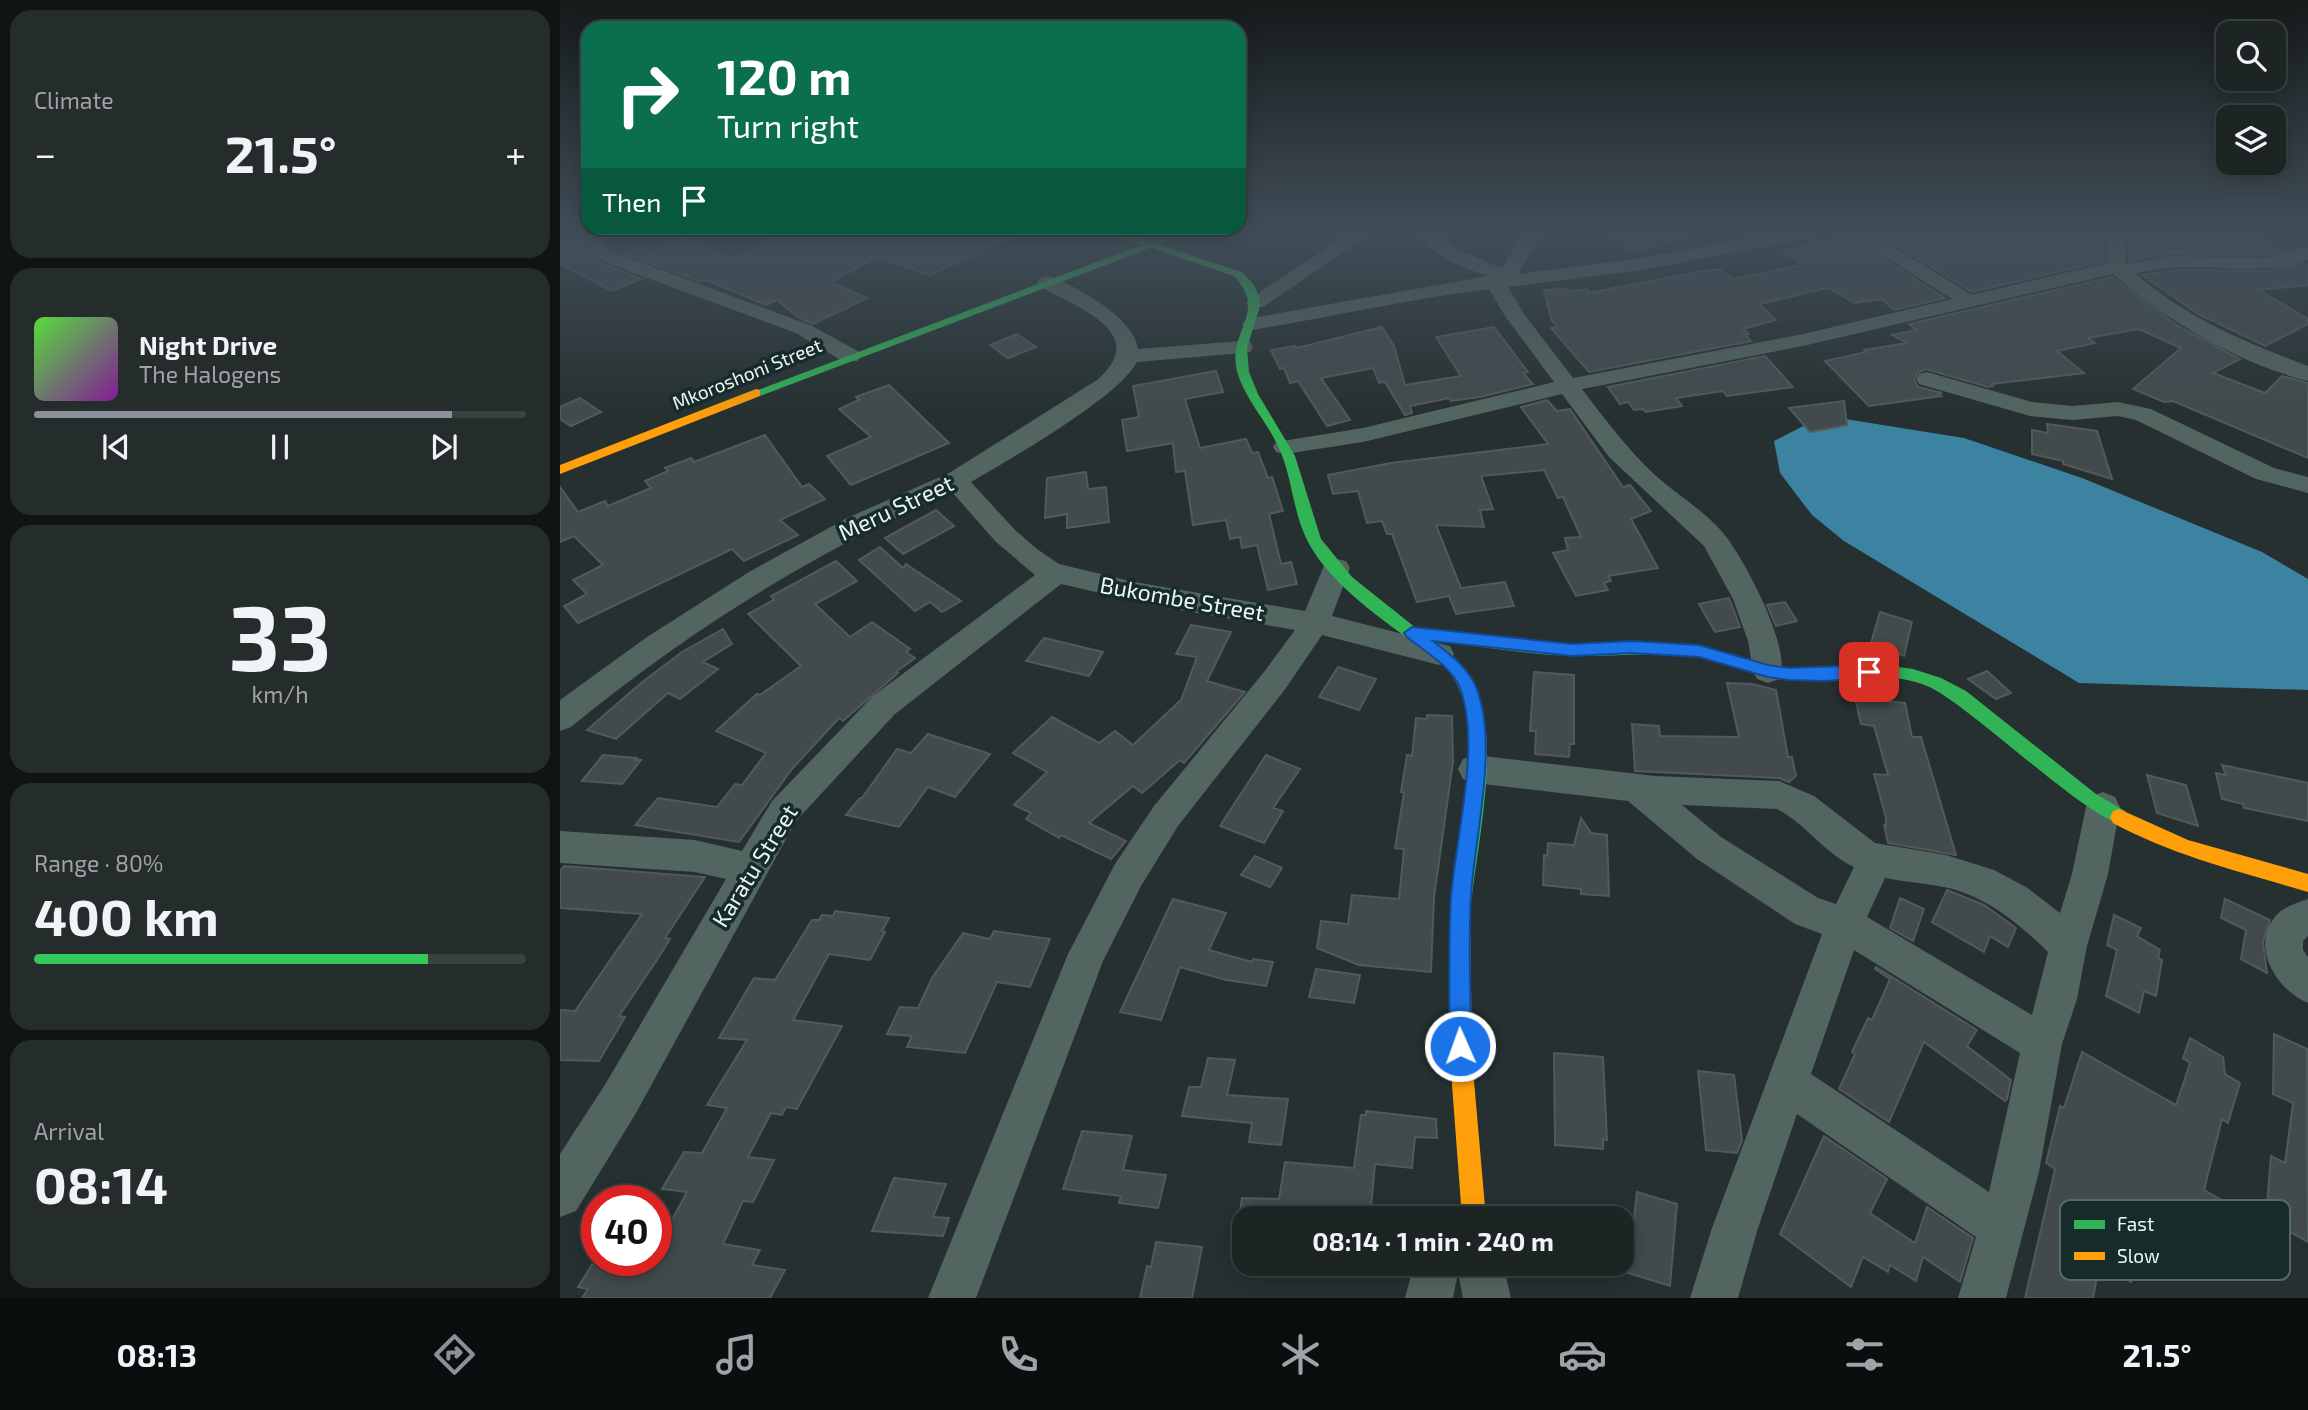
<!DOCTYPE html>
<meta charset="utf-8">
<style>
:root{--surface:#1c2424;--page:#252c2c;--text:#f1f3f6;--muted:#a0a4a6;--line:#3a4141;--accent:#8c9099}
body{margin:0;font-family:"Exo 2",sans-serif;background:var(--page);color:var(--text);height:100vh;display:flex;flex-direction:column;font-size:26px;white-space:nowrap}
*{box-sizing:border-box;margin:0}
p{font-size:23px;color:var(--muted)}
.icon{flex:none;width:38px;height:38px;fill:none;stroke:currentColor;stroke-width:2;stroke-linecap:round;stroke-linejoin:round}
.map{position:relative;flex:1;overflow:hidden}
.side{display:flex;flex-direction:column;gap:10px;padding:10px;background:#0f1414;width:560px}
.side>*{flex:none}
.top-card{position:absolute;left:21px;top:21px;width:665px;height:214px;border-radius:21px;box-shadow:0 4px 18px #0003,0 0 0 2px var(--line);background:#0b6e4f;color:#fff;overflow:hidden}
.tools{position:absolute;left:1656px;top:21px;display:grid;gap:14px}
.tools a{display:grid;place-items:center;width:70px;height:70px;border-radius:14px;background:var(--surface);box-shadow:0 4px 18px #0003,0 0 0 2px var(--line);font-size:35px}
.speed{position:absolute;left:21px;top:1185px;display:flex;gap:14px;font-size:35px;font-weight:700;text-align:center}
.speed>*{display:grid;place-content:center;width:91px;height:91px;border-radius:50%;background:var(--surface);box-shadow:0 4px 18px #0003,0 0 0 2px var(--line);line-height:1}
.speed .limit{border:10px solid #d22;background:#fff;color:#111}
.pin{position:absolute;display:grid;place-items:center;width:60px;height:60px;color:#fff;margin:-30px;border-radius:14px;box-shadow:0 4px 10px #0006}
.me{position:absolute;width:77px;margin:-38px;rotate:358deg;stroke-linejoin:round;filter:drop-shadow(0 0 5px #0008)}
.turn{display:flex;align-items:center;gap:24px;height:147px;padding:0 21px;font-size:32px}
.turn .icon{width:91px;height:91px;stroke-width:2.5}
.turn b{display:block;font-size:49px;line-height:60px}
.then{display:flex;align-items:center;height:66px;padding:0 21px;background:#0003;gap:14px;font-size:26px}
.big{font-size:52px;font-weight:700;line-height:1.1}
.side .widget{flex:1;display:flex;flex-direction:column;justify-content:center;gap:10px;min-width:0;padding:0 24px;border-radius:21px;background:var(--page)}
.side .dial{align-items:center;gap:0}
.dial b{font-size:91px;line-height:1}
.song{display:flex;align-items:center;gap:21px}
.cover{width:84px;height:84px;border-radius:10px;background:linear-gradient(135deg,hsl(110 70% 55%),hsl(290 70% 35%))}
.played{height:7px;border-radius:4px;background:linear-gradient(90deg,var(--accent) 85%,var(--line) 85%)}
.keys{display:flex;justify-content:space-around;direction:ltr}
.heat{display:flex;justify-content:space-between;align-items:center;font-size:38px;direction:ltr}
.charge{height:10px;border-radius:5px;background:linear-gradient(90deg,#34c759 80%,var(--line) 0)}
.trip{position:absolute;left:672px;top:1206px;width:402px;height:70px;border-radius:21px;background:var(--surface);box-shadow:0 4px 18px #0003,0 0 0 2px var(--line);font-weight:700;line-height:70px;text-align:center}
.menu{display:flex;height:112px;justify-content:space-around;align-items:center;background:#0b0e0e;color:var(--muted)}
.menu .icon{width:49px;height:49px}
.menu .active{color:var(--accent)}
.menu b{font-size:32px;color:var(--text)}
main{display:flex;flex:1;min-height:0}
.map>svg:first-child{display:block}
.water{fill:#3c82a1}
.building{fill:#424a4c;stroke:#515a5b;stroke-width:2}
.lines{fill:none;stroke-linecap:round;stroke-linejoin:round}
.street{fill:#536560;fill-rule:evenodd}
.fast{fill:#30b455;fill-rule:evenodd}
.slow{fill:#ff9f0a;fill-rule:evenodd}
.route{fill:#1a73e8;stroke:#114b97;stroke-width:2}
.labels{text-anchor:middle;stroke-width:7;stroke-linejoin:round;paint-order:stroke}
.far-street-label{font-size:19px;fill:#eaf6f5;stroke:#172b2a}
.street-label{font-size:23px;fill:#eaf6f5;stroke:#172b2a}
.key{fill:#172b2a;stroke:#566867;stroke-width:2}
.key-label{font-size:19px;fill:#eaf6f5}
</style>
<main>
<section class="side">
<div class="widget"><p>Climate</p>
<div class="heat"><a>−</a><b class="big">21.5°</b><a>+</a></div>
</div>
<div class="widget">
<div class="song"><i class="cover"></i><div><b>Night Drive</b><p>The Halogens</p></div></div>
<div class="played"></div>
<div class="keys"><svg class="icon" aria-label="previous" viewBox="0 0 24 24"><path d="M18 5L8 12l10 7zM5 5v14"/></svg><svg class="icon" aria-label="pause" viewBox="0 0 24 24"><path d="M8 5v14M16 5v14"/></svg><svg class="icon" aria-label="next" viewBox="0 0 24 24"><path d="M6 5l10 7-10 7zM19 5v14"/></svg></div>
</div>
<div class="widget dial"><b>33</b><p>km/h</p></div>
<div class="widget"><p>Range · 80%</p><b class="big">400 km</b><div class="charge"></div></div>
<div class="widget"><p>Arrival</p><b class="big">08:14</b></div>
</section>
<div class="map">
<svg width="1748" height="1298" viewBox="0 0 1748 1298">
<rect width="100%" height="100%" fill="#263030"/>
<polygon class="water" points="1285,419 1404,438 1522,478 1702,552 1748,579 1748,690 1519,683 1284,541 1252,515 1220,473 1214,441 1247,424"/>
<g class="building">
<polygon points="228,232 464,232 370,275 317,257 271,282 307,298 253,324 239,318 217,300 206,305 146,280 141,282 65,254 78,248 90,253 124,239 173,258"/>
<polygon points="1047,232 1123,232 1123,238 1070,253"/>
<polygon points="1315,232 1544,232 1544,261 1412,292"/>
<polygon points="1568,232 1691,232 1722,251 1705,255 1608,253 1569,261"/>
<polygon points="1289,237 1385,298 1334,310 1322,299 1295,303 1268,288 1199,304 1216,320 1183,329 1189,334 1185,335 1191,341 1029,372 991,328 997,327 991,319 984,290 1006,289 1007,292 1027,289 1028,293 1149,270 1160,270 1173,279 1242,265 1223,250"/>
<polygon points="23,248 27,255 46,265 81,279 52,291 0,264 0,256"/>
<polygon points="1744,263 1748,266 1748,285 1699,290 1748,319 1748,324 1705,346 1638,314 1582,275 1619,270 1705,271"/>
<polygon points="1552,277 1618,326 1680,359 1653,373 1705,393 1722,376 1748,383 1748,458 1613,401 1604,402 1573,389 1621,348 1579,329 1528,338 1535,343 1497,351 1524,373 1431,384 1433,386 1428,387 1366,369 1357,373 1354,380 1358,387 1382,393 1378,394 1381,396 1309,406 1265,361 1306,352 1304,350 1347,343 1332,335 1356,330 1349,324"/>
<polygon points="822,327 834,346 845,385 901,376 876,337 934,327 968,372 963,373 973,384 920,397 891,401 889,398 850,406 852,413 845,415 825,382 819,383 813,368 761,378 790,420 767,426 738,381 730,383 724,368 720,369 711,350 735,346 737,348"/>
<polygon points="457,334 476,347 448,358 430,345"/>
<polygon points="1205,356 1233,387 1167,396 1163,391 1116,398 1122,406 1086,412 1083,409 1074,410 1068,402 1060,404 1048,387"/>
<polygon points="656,371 663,392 625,399 640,448 686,439 692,453 698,452 708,478 712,477 723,511 709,514 721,564 731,562 737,584 708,590 697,545 682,548 680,537 670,539 666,520 633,525 625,471 616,472 613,443 567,451 562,420 579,417 573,386"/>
<polygon points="329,385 389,443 291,485 267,456 311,437 279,409 299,400 296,397"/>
<polygon points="20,398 41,412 11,426 0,419 0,407"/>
<polygon points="987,400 997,411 1010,409 1063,487 1070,485 1091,511 1071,519 1098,568 1048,576 1051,581 1044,583 1048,590 1016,596 993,553 1008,550 1005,538 1021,537 1003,497 998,498 984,470 921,476 933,509 920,510 924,527 876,525 901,588 945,582 954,606 896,614 889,596 857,602 832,534 827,534 822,521 807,523 798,491 773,494 768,475 831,463 988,444 961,407"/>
<polygon points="1284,401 1287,425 1250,432 1229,408"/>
<polygon points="1487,424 1537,431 1552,479 1503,464 1503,461 1472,454 1472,430 1488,433"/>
<polygon points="205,435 242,487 249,484 265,499 220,520 238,535 184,561 172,549 18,623 4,606 27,594 13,580 43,565 14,536 0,542 0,487 18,512 45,501 48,506 91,488 85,481 108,471 105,468 131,458 134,462"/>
<polygon points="526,472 528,489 546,487 549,522 507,528 507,514 485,518 487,478"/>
<polygon points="376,510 394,526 343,554 325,538"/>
<polygon points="320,547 343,568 346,564 401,601 382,612 370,602 355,611 299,560"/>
<polygon points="276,561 297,581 255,604 290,637 312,622 350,649 346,652 355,658 336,672 338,673 283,721 279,718 232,769 179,842 75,825 98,798 157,807 175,784 182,785 206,753 156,731 197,694 200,695 241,666 188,614 214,600 211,596"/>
<polygon points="1169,598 1180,627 1155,632 1139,604"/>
<polygon points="1225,602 1237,621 1216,626 1207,605"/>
<polygon points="1320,612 1352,622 1344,656 1311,643"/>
<polygon points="631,625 671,632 647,681 685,692 624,763 620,760 582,793 573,786 529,823 566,841 551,859 501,835 499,838 466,819 471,813 454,805 487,772 453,753 492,717 539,743 555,731 573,745 621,700 637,657 616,654"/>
<polygon points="163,629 172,644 143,662 158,669 120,699 108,693 56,739 27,730 81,683 122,652"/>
<polygon points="484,638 543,652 529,676 466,661"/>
<polygon points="778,667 816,679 799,710 759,697"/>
<polygon points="1427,671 1451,693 1436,699 1408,679"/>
<polygon points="974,672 1014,675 1014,744 1010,744 1009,757 975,754 976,731 970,731"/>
<polygon points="1167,683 1192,684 1216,690 1228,757 1232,757 1236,776 1229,782 1219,778 1075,771 1072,724 1099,726 1100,736 1179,737"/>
<polygon points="1295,698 1345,703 1352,737 1361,737 1396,855 1328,843 1324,825 1326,826 1326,818 1314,774 1328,775 1314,726 1301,724"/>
<polygon points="867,715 892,716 893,762 874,897 871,972 799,965 757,948 761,921 788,924 792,895 839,899 844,849 835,848 844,793 841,792 847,755 852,756 856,718 867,719"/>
<polygon points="368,734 430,754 395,797 368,787 339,827 286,815 300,798 302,798 337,749 351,753"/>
<polygon points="43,755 77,758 75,760 81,760 62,784 22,781"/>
<polygon points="706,755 740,769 713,808 723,811 704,843 660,826"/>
<polygon points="1662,765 1748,783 1748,821 1684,808 1683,804 1662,799 1656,773 1666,775"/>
<polygon points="1587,775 1626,785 1638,826 1597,813"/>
<polygon points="1021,818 1031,833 1047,835 1049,896 1021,894 1021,889 983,885 984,855 987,856 988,843 1014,845"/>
<polygon points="695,856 722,868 710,887 681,875"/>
<polygon points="4,866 145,877 105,938 110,939 97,960 59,1016 65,1017 39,1061 0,1060 0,1010 15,1011 82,914 0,908 0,871"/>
<polygon points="1387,890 1424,905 1456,928 1448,947 1430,936 1424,952 1372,922"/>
<polygon points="1340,898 1364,909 1353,941 1330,928"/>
<polygon points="613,899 666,913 649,950 692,962 693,959 713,962 706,986 666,980 620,967 601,1020 560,1012"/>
<polygon points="1665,899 1710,920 1703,942 1707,973 1681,959 1686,930 1661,918"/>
<polygon points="275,911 329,918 322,931 325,932 310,960 269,954 233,1020 282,1026 237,1109 226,1107 222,1115 211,1113 188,1157 214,1160 193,1202 183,1201 163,1244 200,1250 192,1265 225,1270 210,1298 22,1298 28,1289 18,1287 35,1260 96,1260 96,1227 107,1229 127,1192 102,1189 124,1152 142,1153 167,1108 147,1105 187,1040 159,1038 194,978 215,980 252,920 259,920 262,915 273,916"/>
<polygon points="1554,915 1581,928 1577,936 1600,950 1598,958 1602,960 1596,996 1584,991 1579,1013 1546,996 1557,950 1547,945"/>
<polygon points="434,931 490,939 470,987 437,982 405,1053 347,1047 352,1036 327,1034 340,1007 358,1008 372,978 403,933 430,939"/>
<polygon points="1316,967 1417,1030 1407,1046 1451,1080 1447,1099 1445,1101 1364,1042 1329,1122 1279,1089 1295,1054 1292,1052 1308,1018 1312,1020 1330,979 1315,969"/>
<polygon points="756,969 800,975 794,1003 749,997"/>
<polygon points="1714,1034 1747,1049 1748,1242 1706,1218 1711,1156 1725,1163 1733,1103 1713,1094"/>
<polygon points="1630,1038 1663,1057 1665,1074 1680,1083 1668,1123 1662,1119 1644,1190 1692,1217 1684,1276 1586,1216 1571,1282 1540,1262 1533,1298 1465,1298 1495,1169 1486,1163 1500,1106 1504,1108 1522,1052 1616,1105 1630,1063 1623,1058"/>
<polygon points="994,1053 1043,1057 1047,1140 1043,1139 1043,1149 995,1145"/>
<polygon points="648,1058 675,1060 667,1095 728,1099 721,1145 689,1142 692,1123 622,1116 629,1087 641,1087"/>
<polygon points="1138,1071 1174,1075 1182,1140 1177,1153 1146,1150"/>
<polygon points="806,1111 876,1119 877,1138 855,1137 852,1168 815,1164 810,1218 679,1218 682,1198 719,1199 725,1162 794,1168 801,1115 806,1115"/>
<polygon points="522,1131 572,1136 563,1170 606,1175 598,1208 559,1203 561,1196 503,1189"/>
<polygon points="1264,1136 1327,1179 1310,1213 1355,1243 1367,1207 1413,1238 1400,1282 1363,1257 1356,1281 1330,1265 1328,1272 1303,1257 1291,1287 1220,1234"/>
<polygon points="334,1178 386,1184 373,1217 389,1218 383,1236 312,1231"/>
<polygon points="1077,1192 1117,1204 1110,1286 1068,1273"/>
<polygon points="596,1242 642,1247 632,1298 580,1298 587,1266 591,1267"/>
</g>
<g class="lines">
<g class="street">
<polygon points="23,232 49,232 39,239 43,246 61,255 250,325 298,351 301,356 298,361 282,361 236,333 47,263 28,253 24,245 0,254 0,241"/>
<polygon points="791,232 813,232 703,307 689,307 686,303 689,299"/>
<path d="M855,232H875L898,250L942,268L964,232H982L958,274L1088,257L1221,232H1261L1252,237L1088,269L948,287L964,314L1013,378L1243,334L1392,299L1286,232H1309L1412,295L1547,263V232H1565L1566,264L1608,256L1705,258L1748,246V259C1692,281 1632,256 1576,274C1626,318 1687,343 1748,366V381C1680,364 1605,320 1553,274L1243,346L1022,389C1045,419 1067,449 1095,475C1117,495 1144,510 1164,534C1183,557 1234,651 1219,679L1208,683L1197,679L1193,671L1188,641L1173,599L1144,546L1049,457L1002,394L803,442L725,454L716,452L713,447L716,442L803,428L994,382L945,316L929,289C850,299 771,317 692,330L685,328L682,324L685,320L692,318L928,276C901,267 873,256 855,232Z"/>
<path d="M487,276C513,283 576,319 578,349L682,341L690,342L693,347L690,352L682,353L577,362C559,397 449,460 411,482L455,530L477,549L499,564L574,582L745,611L766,561L776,559L786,561L790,568L772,616L890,646L894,654L890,662L879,665L762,635L726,688L618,826L581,886L543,961L416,1298H368L508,954L555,864L594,806L704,672L735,630L597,606L501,584L335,714L236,821L76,1113L16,1211L0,1217V1154L46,1083L166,879L135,872L0,863V831L135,840L182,851L212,801L313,696L475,575L436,542L392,492C254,552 128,631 11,727L0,731V700L87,637L189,572L287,518L389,473L537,380C592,332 516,308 480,286L477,282L480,278Z"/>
<polygon points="1367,372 1472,402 1512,406 1558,402 1591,409 1714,468 1748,477 1748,493 1696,479 1576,420 1558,416 1512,420 1470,416 1359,384 1356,379 1359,374"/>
<path d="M915,755L1095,776L1219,781L1254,796L1315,843L1386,855L1434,870L1466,887L1500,913L1512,874L1526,807L1531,797L1543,792L1555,797L1560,807L1548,874L1527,946L1517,999L1502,1044L1479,1172L1446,1298H1398L1416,1237L1237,1114L1198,1228L1178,1298H1130L1152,1228L1262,934L1235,924L1137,859L1068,801L915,783L903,779L898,769L903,759ZM1122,805L1217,809C1246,824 1264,853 1294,867L1276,904L1258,898L1161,837ZM1325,878C1344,882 1365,883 1384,887C1423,895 1454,920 1482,946L1488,952L1472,1015L1307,917ZM1294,950L1460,1053L1429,1192L1251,1074Z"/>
<path d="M1748,899V936L1743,941V950L1748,957V1003C1717,990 1691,949 1714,918C1722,907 1737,903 1748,899Z"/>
<polygon points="854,1264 943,1264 951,1298 903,1298 898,1273 893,1298 845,1298"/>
</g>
<path class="fast" d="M547,232H563L590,242L601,240L603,242L600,245L682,272L694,285L699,296L700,306L687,348L689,372L698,394L735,456L761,539L792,577L856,628L1011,644L1072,641L1139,645L1208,665L1229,668L1331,666L1353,669L1381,678L1406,691L1536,794L1565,811L1568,817L1565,823C1540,832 1406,701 1367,686C1325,669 1275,682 1230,680C1198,679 1169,661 1138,657C1095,651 1053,657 1010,656C965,654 918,646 873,641C888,651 902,662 911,678C945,736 915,850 910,916L907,922L900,925L893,922C887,909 893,889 895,874C903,816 930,710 882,664C838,629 771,590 746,538C732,508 732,475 718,446C706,420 684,398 677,371C667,330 709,313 674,276L591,248L200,396H192L190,393L581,245Z"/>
<g class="slow">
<polygon points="196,389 200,390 200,396 0,474 0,465"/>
<path d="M1559,809L1628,840L1748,874V892C1681,872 1614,856 1553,823L1550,817L1553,811Z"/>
<polygon points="900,907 907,910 910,916 912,1058 926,1218 902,1218 890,1058 890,916 893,910"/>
</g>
</g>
<linearGradient id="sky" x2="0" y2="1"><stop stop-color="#151a1a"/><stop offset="0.56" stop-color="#414e59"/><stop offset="1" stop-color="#414e59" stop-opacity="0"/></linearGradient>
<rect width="1748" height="414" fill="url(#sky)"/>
<path class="route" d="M852,627L1012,644L1072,641L1139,645L1208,665L1229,668L1309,665L1317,672L1309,678L1264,681L1229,680L1208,677L1139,657L1072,653L1012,656L873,641C890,655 907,666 916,687C939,743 915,835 911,895C908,945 911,996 911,1046L908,1054L900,1057L892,1054L889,1046C890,996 888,945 891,896C896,836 921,745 900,688C892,667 864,651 847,637L844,633Z"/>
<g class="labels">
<g class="far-street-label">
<text transform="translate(187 374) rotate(-22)" y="7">Mkoroshoni Street</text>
</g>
<g class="street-label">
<text transform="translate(336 508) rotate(-25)" y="8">Meru Street</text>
<text transform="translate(622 599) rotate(10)" y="8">Bukombe Street</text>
<text transform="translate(195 866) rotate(-58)" y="8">Karatu Street</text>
</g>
</g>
<rect x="1500" y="1200" width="230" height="80" rx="10" class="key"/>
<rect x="1514" y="1220" width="31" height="9" fill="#30b455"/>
<rect x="1514" y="1252" width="31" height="8" fill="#ff9f0a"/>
<g class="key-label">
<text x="1557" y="1231">Fast</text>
<text x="1557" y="1263">Slow</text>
</g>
</svg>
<div class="tools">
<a><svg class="icon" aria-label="search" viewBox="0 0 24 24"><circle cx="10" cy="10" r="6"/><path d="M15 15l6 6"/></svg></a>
<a><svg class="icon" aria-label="layers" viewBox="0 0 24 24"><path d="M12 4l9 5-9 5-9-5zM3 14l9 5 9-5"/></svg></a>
</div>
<div class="speed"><div class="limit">40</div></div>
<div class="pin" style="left:1309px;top:672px;background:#d93025"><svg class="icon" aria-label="arrive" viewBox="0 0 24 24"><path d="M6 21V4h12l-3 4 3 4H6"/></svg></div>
<svg class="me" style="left:900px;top:1046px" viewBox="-20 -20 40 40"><circle r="17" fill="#1a73e8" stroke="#fff" stroke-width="3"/><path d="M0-11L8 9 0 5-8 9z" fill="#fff"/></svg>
<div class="trip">08:14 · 1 min · 240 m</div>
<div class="top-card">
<div class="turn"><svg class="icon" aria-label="right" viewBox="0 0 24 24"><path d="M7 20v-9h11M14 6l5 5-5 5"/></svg><div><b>120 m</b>Turn right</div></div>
<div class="then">Then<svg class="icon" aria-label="arrive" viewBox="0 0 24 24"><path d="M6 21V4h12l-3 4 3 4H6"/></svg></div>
</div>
</div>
</main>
<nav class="menu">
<b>08:13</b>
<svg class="icon active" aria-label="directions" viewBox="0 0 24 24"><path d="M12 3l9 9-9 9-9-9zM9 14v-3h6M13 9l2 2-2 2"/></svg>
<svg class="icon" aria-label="music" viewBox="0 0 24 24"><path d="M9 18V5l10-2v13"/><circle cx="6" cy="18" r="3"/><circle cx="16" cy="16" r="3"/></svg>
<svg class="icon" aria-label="phone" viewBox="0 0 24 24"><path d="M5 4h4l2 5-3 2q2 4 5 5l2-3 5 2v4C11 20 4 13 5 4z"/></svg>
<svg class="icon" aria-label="climate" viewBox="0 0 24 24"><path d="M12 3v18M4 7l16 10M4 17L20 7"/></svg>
<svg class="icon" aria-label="car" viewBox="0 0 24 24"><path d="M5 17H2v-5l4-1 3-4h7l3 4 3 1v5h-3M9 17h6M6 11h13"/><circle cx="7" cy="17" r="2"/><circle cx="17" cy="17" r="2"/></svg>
<svg class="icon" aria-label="filters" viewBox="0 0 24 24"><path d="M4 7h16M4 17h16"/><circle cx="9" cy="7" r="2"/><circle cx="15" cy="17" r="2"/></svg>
<b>21.5°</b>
</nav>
